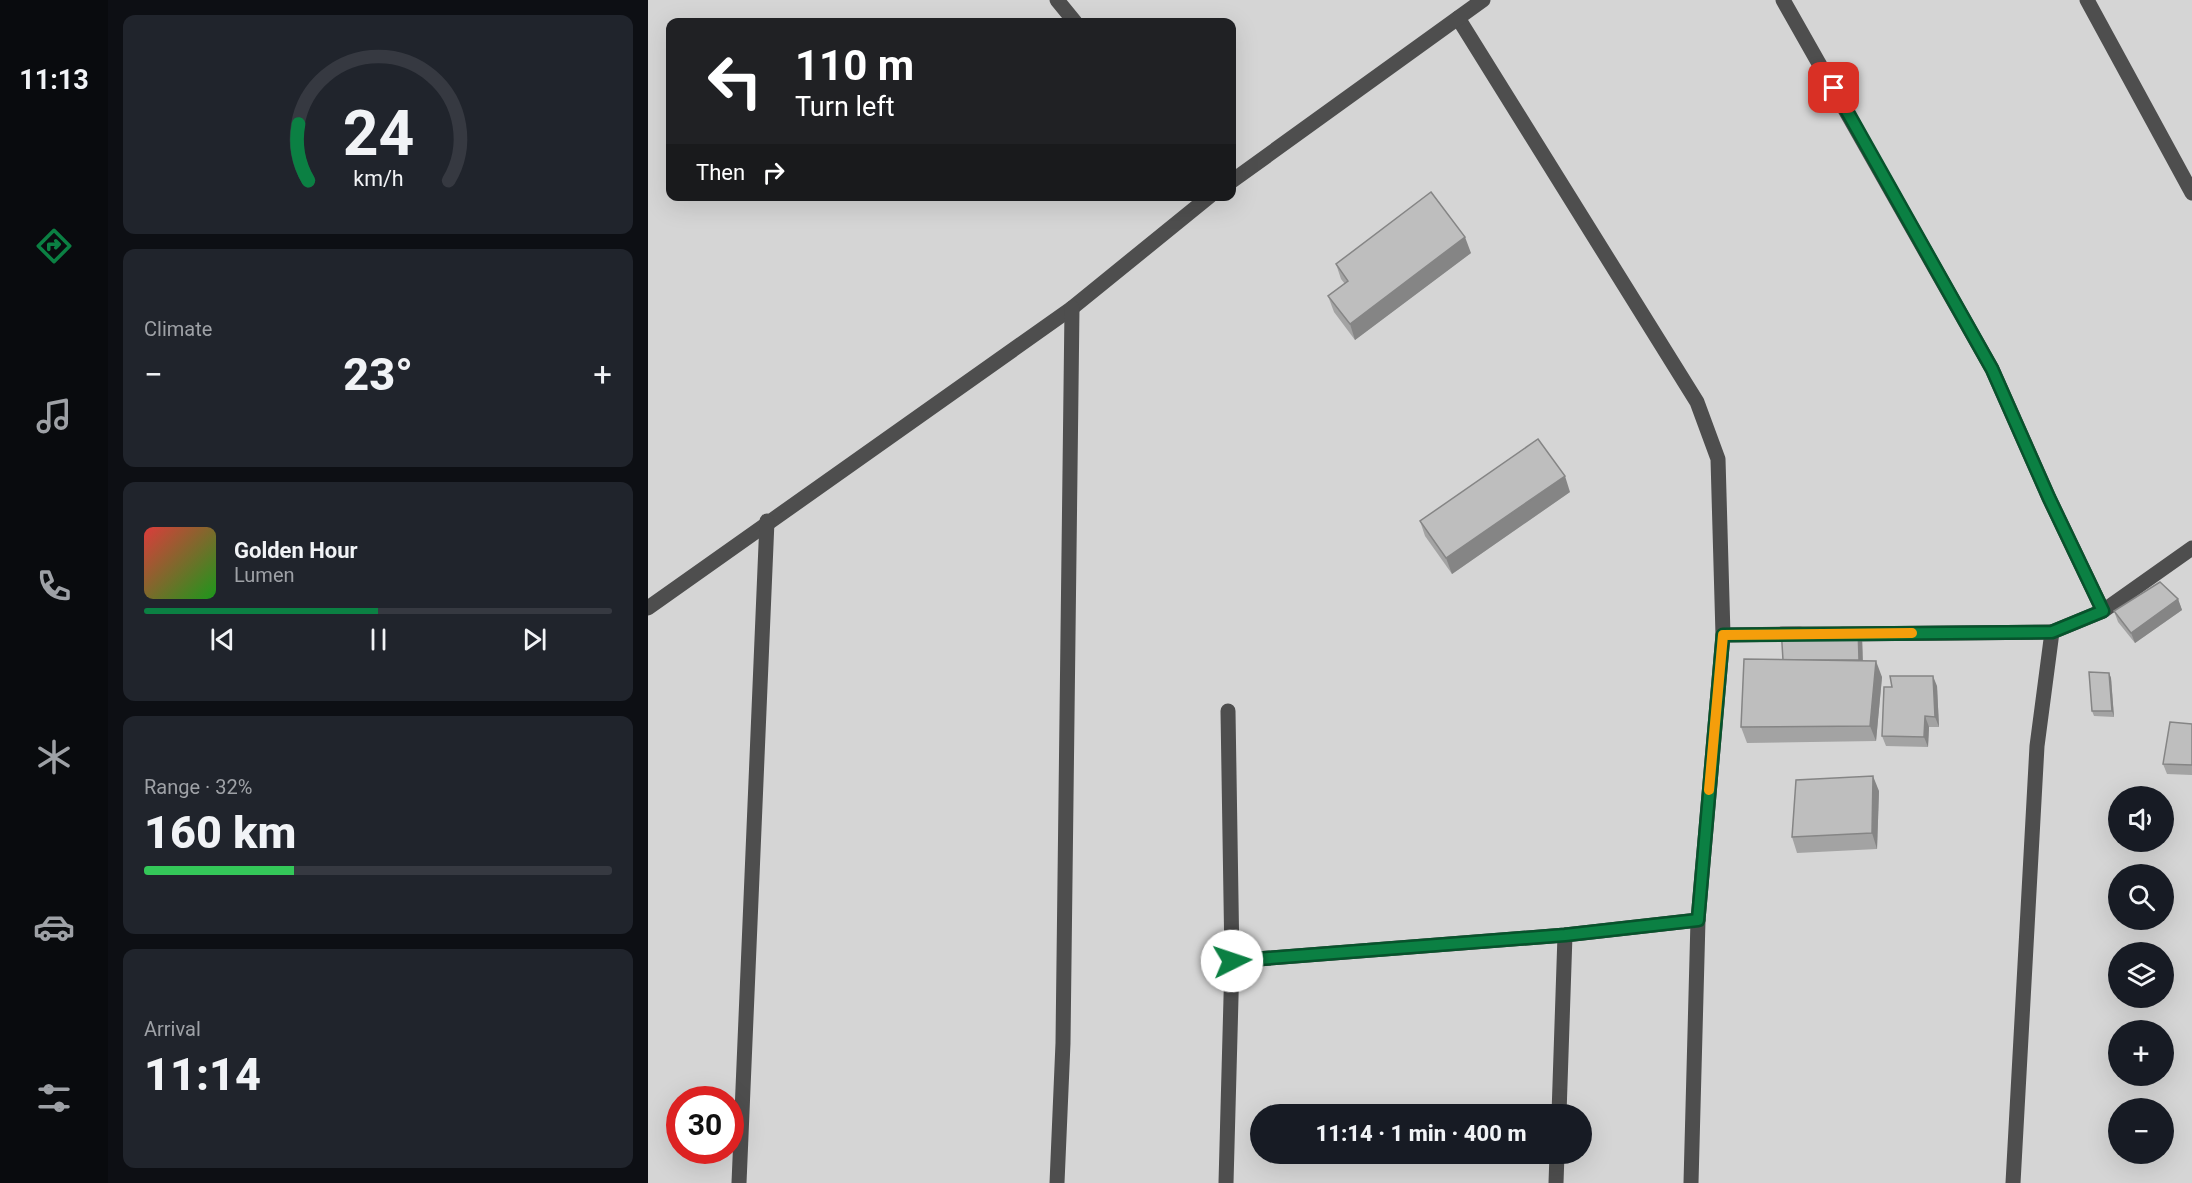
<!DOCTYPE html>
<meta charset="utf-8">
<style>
:root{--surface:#171b24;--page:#20242c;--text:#f1f3f6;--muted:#9ea1a6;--line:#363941;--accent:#0b8043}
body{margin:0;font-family:Roboto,sans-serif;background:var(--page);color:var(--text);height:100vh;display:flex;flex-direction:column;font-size:22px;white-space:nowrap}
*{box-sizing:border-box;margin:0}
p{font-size:20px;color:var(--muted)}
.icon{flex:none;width:33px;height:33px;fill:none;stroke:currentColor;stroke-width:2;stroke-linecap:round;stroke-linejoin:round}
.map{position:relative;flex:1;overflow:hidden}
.drawer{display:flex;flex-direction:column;gap:15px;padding:15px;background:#0d0f14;width:540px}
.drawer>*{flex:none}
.banner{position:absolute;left:18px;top:18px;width:570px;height:183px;border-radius:12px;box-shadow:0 6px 24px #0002;background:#202124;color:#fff;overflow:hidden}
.fabs{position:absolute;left:1460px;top:786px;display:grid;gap:12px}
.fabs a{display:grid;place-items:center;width:66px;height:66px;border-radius:50%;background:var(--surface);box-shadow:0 6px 24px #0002;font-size:30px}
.speed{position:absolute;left:18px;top:1086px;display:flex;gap:12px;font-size:30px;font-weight:700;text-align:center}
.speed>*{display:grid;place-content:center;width:78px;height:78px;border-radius:50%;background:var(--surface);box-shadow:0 6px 24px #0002;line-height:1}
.speed .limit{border:9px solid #d22;background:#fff;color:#111}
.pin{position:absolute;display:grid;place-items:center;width:51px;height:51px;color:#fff;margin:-26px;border-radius:12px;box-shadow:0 3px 9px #0006}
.me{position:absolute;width:66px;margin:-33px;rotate:86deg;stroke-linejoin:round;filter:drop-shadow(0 0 4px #0008)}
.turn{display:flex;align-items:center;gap:21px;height:126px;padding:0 30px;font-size:27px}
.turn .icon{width:78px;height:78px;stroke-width:2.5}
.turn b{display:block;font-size:42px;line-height:51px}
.then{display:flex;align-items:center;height:57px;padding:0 30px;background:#0003;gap:12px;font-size:22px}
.big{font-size:45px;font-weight:800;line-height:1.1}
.drawer .widget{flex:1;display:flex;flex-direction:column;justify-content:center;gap:9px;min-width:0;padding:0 21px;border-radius:12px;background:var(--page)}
.drawer .dial{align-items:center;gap:0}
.dial svg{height:156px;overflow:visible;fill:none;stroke:var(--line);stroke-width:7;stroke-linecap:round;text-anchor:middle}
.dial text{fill:var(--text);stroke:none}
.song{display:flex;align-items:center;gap:18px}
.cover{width:72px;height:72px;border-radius:9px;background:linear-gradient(135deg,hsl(0 70% 55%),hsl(120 70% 35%))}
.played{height:6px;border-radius:3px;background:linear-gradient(90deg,var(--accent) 50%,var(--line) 50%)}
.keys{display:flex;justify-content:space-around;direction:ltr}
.heat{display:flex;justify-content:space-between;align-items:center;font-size:33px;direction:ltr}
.charge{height:9px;border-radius:4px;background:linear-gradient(90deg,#34c759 32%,var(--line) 0)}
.trip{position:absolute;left:602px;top:1104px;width:342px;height:60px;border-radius:30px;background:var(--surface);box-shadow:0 6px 24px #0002;font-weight:800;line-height:60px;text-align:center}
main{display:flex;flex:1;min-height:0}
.tab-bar{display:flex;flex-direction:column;width:108px;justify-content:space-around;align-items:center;background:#090b0e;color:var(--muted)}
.tab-bar .icon{width:42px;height:42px}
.tab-bar .selected{color:var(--accent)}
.tab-bar b{font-size:27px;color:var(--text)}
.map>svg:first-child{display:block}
.green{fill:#d5d5d5;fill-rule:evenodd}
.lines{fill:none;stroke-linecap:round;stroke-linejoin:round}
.minor{stroke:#4e4e4e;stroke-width:15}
.wall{fill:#a3a3a3}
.shaded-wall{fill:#858585}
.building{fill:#bebebe;stroke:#858585;stroke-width:1.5}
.route-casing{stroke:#07532c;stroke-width:15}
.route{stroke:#0b8043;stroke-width:10}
.slow{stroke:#f59e0b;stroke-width:10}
</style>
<main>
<nav class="tab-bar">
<b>11:13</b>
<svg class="icon selected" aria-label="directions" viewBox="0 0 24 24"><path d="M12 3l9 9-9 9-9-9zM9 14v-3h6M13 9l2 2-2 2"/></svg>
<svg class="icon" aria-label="music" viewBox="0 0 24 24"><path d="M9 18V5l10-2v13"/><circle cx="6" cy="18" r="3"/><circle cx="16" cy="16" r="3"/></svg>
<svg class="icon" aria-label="phone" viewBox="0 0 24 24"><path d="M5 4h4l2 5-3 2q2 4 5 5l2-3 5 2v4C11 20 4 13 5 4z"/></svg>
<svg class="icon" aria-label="climate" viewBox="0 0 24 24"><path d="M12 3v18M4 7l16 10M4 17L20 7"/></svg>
<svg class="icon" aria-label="car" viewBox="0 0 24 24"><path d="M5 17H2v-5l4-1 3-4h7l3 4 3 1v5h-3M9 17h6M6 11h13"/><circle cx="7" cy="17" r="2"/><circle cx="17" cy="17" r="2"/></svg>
<svg class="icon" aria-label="filters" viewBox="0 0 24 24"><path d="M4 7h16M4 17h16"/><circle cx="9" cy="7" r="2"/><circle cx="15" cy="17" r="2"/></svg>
</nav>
<section class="drawer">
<div class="widget dial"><svg viewBox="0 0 100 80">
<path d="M14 69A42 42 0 1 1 86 69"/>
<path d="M14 69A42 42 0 0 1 9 40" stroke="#0b8043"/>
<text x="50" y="56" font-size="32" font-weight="700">24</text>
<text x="50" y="72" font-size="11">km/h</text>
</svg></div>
<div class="widget"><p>Climate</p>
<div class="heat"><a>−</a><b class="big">23°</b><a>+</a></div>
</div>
<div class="widget">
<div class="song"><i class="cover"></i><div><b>Golden Hour</b><p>Lumen</p></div></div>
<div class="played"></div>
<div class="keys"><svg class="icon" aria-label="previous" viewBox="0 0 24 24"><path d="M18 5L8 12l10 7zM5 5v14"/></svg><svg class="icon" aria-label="pause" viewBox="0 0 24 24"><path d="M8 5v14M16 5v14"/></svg><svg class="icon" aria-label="next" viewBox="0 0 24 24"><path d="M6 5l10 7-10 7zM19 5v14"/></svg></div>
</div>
<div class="widget"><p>Range · 32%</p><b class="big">160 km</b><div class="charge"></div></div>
<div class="widget"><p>Arrival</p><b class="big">11:14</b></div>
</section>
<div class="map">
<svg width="1544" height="1183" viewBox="0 0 1544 1183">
<rect width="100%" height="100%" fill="#fff"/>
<path class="green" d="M0,0H1544V1183H0ZM22,22H584V196H22ZM1470,796H1515V842H1470ZM1470,874H1515V920H1470ZM1470,952H1515V998H1470ZM1470,1030H1515V1076H1470ZM32,1100H82V1150H32ZM1470,1108H1515V1154H1470ZM612,1114H933V1154H612Z"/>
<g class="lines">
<g class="minor">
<polyline points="409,0 427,22"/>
<polyline points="1135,0 1344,369 1401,498 1455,611"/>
<polyline points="1439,0 1544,193"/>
<polyline points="810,18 1049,402 1070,459 1075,635 1050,920 1043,1183"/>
<polyline points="584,181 835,0"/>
<polyline points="0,608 424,308 562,196"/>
<polyline points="1194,634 1404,632"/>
<polyline points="1075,635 1152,634"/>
<polyline points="584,961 917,935 1050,920"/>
<polyline points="911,1114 917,935"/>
<polyline points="91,1183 119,521"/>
<polyline points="409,1183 415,1043 424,308"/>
<polyline points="578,1183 584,961 580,711"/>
<polyline points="908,1183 909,1154"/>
<polyline points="1365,1183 1389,746 1404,632 1455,611 1544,548"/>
</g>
</g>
<g class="wall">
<polygon points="823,253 707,340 686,312 680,296 697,284 693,279 688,264"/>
<polygon points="922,492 804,574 777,536 772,521"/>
<polygon points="1530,599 1534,610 1487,643 1470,622 1466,611"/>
<polygon points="1214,637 1215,661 1234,677 1228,741 1099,743 1093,727 1135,660"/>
<polygon points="1461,673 1463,678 1466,717 1446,716 1444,711"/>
<polygon points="1289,686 1291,727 1281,727 1280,747 1238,746 1234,736"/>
<polygon points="1544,724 1544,775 1519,774 1515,764"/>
<polygon points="1231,791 1229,849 1149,853 1144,837"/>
</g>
<g class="shaded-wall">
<polygon points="817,237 823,253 707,340 702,324"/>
<polygon points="917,476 922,492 804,574 798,558"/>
<polygon points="1530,599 1534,610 1487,643 1483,633"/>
<polygon points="1210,627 1214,637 1215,671 1211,660"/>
<polygon points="1228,661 1234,677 1228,741 1222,726"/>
<polygon points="1461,673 1463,678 1466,717 1464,711"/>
<polygon points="1285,676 1289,686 1291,727 1287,717"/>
<polygon points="1277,716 1281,727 1280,747 1276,737"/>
<polygon points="1225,776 1231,791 1229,849 1224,833"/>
</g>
<g class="building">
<polygon points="783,192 817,237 702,324 680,296 700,281 688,264"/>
<polygon points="890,439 917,476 798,558 772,521"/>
<polygon points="1512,582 1530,599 1483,633 1466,611"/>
<polygon points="1133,627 1210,627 1211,660 1135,660"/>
<polygon points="1096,659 1228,661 1222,726 1093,727"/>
<polygon points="1441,672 1461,673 1464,711 1444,711"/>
<polygon points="1242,676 1285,676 1287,717 1277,716 1276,737 1234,736 1236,687 1244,687"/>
<polygon points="1522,722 1544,724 1544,765 1515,764"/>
<polygon points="1225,776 1224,833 1144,837 1148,780"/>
</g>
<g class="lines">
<g class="route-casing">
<polyline id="route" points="584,961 917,935 1050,920 1075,635 1404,632 1455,611 1401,498 1344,369 1186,88"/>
</g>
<use href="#route" class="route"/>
<polyline class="slow" points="1061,790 1075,635 1264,633"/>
</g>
</svg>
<div class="fabs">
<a><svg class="icon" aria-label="sound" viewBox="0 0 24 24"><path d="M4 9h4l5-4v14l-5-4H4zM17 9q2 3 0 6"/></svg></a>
<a><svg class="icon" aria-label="search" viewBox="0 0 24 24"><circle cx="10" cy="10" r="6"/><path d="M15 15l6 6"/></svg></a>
<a><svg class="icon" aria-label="layers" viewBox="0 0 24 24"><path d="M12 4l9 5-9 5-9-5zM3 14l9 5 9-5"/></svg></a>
<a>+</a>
<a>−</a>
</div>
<div class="speed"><div class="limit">30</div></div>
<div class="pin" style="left:1186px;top:88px;background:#d93025"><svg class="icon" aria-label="arrive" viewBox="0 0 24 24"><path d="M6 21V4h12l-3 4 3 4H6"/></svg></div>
<svg class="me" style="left:584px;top:961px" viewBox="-20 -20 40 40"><circle r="19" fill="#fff"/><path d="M0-13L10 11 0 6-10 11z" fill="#0b8043"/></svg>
<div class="trip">11:14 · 1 min · 400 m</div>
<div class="banner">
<div class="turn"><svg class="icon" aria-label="left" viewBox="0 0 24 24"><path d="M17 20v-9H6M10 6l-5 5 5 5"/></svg><div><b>110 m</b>Turn left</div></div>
<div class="then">Then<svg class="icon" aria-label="right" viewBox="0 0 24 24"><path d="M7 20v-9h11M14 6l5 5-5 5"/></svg></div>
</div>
</div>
</main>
